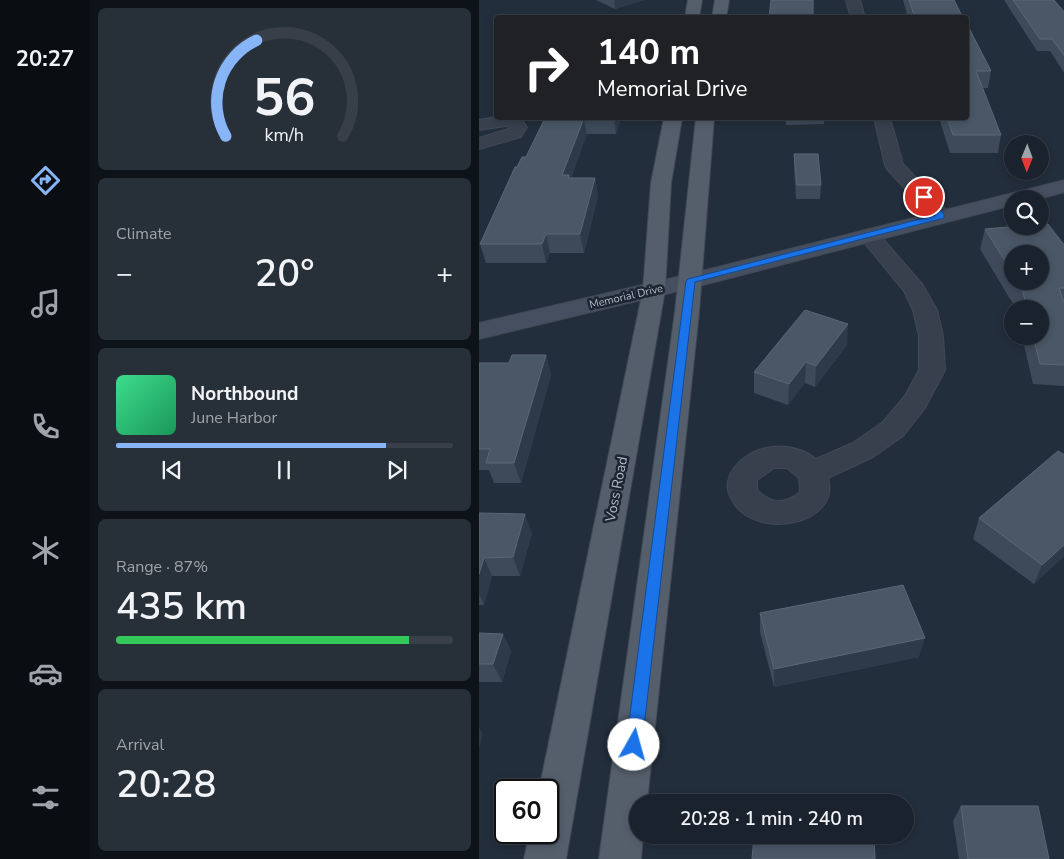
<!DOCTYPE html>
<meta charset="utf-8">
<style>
:root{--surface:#1a222d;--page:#272f39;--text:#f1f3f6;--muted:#9fa4aa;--line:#383f49;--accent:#87b5f8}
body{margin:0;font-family:"Nunito Sans",sans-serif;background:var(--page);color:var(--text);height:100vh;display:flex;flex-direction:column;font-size:19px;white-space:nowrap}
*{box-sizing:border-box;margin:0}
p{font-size:16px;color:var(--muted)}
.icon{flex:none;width:28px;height:28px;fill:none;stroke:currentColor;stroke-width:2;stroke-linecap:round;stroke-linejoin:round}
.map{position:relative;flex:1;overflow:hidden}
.details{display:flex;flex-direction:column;gap:8px;padding:8px;background:#0e1319;width:389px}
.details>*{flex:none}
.guide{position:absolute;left:15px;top:15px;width:475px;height:105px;border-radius:5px;box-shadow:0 2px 8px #0003,0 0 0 1px var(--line);background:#202124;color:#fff;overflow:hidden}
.needle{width:32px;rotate:181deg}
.buttons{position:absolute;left:525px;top:135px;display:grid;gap:10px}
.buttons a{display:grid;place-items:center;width:45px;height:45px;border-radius:50%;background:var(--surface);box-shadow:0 2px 8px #0003,0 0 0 1px var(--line);font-size:25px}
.speed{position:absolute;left:15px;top:779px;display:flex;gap:10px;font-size:25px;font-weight:700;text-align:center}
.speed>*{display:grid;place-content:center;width:65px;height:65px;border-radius:50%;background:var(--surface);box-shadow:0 2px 8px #0003,0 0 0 1px var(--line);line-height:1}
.speed .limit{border:2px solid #111;border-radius:8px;background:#fff;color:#111}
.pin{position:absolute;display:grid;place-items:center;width:42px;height:42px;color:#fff;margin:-21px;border:2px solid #fff;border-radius:50%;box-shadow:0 1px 5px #0007}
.me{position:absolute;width:55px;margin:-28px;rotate:7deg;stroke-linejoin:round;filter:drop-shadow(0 0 4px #0008)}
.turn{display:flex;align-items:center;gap:18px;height:105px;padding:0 20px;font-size:22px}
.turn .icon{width:65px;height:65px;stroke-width:2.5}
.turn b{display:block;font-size:35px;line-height:42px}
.big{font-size:38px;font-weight:600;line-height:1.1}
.details .card{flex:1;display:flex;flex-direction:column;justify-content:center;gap:8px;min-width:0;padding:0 18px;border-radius:8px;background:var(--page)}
.details .dial{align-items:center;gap:0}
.dial svg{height:130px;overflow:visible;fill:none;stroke:var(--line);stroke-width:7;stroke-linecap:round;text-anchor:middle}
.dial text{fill:var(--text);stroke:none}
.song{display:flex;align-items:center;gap:15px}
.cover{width:60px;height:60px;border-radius:8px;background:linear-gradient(135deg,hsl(150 70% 55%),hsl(150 70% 35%))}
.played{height:5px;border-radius:2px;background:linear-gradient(90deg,var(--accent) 80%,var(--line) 80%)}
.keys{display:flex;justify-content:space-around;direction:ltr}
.heat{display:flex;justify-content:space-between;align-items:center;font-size:28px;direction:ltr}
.charge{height:8px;border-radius:4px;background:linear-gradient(90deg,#34c759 87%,var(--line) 0)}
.trip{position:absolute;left:150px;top:794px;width:285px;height:50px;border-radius:25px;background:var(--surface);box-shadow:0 2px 8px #0003,0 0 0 1px var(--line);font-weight:600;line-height:50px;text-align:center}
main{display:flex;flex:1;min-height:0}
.tabs{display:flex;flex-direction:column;width:90px;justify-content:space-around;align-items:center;background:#0a0e12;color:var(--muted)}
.tabs .icon{width:35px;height:35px}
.tabs .current{color:var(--accent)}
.tabs b{font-size:22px;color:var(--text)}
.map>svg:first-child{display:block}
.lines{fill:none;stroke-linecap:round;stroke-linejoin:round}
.street-casing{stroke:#404955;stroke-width:2}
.secondary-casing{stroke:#404955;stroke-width:2}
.primary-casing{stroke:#404955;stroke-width:2}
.street{fill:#37404c;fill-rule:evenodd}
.secondary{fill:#454f5f;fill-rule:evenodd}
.primary{fill:#555f6c;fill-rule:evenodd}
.wall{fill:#3e4a5a;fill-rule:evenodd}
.shaded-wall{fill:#2e3a49}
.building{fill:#4a5766;stroke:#5a6675}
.route{fill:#1a73e8;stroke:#114b97}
.labels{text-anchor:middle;stroke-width:5;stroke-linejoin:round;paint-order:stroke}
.far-street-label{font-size:11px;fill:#b2bbc8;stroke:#1c2531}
.street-label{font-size:14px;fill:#b2bbc8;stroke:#1c2531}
</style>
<main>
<nav class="tabs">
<b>20:27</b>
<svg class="icon current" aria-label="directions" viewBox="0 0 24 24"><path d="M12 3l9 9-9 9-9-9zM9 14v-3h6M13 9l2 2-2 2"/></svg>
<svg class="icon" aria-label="music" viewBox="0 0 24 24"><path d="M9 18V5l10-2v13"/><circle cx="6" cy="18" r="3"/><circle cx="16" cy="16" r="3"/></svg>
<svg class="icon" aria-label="phone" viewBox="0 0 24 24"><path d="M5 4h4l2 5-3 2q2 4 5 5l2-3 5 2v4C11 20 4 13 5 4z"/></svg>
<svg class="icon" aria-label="climate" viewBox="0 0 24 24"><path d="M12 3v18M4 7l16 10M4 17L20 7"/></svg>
<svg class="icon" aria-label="car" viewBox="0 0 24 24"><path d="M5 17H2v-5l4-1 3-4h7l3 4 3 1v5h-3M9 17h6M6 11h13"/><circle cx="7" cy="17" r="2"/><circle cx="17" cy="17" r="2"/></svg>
<svg class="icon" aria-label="filters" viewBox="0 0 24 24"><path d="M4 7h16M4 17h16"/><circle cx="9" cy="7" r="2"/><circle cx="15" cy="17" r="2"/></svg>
</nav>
<section class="details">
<div class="card dial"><svg viewBox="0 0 100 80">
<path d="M14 69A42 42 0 1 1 86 69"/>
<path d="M14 69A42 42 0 0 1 33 10" stroke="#87b5f8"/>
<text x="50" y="56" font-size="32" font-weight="700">56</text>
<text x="50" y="72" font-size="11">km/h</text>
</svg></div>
<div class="card"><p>Climate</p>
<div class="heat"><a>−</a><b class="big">20°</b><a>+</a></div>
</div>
<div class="card">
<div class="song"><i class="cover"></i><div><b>Northbound</b><p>June Harbor</p></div></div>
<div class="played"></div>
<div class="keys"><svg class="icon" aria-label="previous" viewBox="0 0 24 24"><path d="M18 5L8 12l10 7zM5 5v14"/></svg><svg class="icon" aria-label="pause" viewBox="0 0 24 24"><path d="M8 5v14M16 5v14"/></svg><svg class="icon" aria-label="next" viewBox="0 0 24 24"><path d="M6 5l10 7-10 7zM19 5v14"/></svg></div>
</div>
<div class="card"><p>Range · 87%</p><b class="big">435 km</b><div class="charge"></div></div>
<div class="card"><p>Arrival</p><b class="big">20:28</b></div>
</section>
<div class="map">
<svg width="586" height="859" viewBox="0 0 586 859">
<rect width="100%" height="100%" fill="#232e3c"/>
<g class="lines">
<g class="street-casing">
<g id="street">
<polygon points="367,0 381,0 386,18 372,18"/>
<polygon points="18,117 42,119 48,127 42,137 0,149 0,138 29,129 30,127 27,126 0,130 0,120"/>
<polygon points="395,118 411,118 424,164 469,212 472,216 469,220 462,222 455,220 408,169 406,165"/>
<path d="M390,229L397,231L443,284L458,310L464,336L466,370L446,408L424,436L394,457L349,478C363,525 275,542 253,500C248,491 247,485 251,475C266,444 311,438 337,459L374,443L404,422L426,396L440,370V336L434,310L425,291L379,235L383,231ZM295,468H308L320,478L321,492C306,505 291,503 278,490V480Z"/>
</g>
</g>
<g class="secondary-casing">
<polygon id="secondary" points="586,180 586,192 559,199 534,199 534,205 220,286 0,339 0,323 211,274"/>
</g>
<g class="primary-casing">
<g id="primary">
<polygon points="209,0 223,0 220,18 206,18"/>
<polygon points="236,0 250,0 247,18 233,18"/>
<polygon points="185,118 203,118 192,183 186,290 87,859 45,859 51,832 69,832 69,790 60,790 164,290 172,183"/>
<polygon points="217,118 235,118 220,312 168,802 159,802 159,835 164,835 162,859 120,859 196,312"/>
</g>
</g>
<use href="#street" class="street"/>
<use href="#secondary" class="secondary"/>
<use href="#primary" class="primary"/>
</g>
<g class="wall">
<polygon points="117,0 165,0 136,9"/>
<polygon points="424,0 475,0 484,18 429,18"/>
<polygon points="525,0 575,0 586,13 586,74 571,51 558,51"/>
<polygon points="488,24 512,71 509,88 503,88 522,135 519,153 471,153 460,118 488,118"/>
<polygon points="100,118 142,118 137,134 108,134 92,178 116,178 119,196 105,253 71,253 67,263 7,263 1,244 38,167 47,157"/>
<polygon points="306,118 345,118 345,124 307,125"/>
<polygon points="315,154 342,185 341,199 317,199 315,168"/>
<path d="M506,229L586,246V386L554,384L543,336H561V309H537L501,249ZM534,254L561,281H534Z"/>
<polygon points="368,345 336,387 326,383 309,405 275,393 275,372"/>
<polygon points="67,355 72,375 42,483 15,483 10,470 0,470 0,363 30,363"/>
<polygon points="0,513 53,533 41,576 13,576 5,605 0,605"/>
<polygon points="500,518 586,555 555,584 494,539"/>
<polygon points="281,613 440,657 295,687 281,632"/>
<polygon points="0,633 24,634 32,651 23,682 0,682"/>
<polygon points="482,806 570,859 480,859 474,821"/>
</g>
<g class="shaded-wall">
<polygon points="135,0 165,0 136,9"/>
<polygon points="105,118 108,135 91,179 83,175"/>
<polygon points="135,118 142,118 137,134 135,119"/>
<polygon points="116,178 119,196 105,253 101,234"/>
<polygon points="67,234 71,253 67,263 63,244"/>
<polygon points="369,324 368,345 336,387 337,366"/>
<polygon points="67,355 72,375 42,483 35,463"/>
<polygon points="327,362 326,383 309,405 310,384"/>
<polygon points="46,514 53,533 41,576 34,557"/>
<polygon points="586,544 586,555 555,584 563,565"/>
<polygon points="5,558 13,576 5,605 0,594 0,574"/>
<polygon points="24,634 32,651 23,682 14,664"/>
<polygon points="446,638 440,657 295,687 295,669"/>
<polygon points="0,728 4,734 0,748"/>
</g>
<g class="building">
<polygon points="292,0 334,0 334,18 290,18"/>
<polygon points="430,0 475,0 484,18 436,18"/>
<polygon points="534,0 575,0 586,13 586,57 573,39 561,39"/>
<polygon points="488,24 512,71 497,71 522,135 474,135 468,118 488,118"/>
<polygon points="66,118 105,118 83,175 90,175 89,178 116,178 101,234 67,234 63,244 1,244 36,167 38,167 43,157 47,157"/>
<polygon points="100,118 135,118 135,119 105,119"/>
<polygon points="315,154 339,154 342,185 318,185"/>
<polygon points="561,224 569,224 586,246 586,288 580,288 586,305 586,365 561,364 554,336 561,336 561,309 548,309 543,288 538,281 561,281 561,254 534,254 534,274 506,229 539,226 561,226"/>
<polygon points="326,310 369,324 337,366 327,362 310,384 275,372"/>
<polygon points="33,355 67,355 35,463 7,463 11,449 0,449 0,363 30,363"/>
<polygon points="579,451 586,455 586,544 563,565 500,518"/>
<polygon points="0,513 46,514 34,557 5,558 0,574"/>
<polygon points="424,585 446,638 295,669 281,613"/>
<polygon points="0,633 24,634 14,664 0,664"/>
<polygon points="482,806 559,806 570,859 489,859"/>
<polygon points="275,835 395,835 396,859 273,859"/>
</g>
<polygon class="route" points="442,196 448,196 465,214 465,218 216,282 163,745 160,751 155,753 149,751 147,745 207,281 209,279 457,215 442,199"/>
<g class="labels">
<g class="far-street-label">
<text transform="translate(147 296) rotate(-13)" y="4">Memorial Drive</text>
</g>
<g class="street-label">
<text transform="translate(137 489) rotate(-79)" y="5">Voss Road</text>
</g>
</g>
</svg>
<div class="buttons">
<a><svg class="needle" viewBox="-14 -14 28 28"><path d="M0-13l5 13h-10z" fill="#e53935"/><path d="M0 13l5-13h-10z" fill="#9fa4aa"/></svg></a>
<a><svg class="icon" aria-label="search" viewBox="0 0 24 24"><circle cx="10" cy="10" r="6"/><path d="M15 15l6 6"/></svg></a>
<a>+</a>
<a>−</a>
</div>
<div class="speed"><div class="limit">60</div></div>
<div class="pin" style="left:445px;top:197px;background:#d93025"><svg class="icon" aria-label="arrive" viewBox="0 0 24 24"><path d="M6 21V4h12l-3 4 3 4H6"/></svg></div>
<svg class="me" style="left:155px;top:745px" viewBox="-20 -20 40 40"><circle r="19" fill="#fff"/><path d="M0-13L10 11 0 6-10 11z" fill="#1a73e8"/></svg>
<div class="trip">20:28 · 1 min · 240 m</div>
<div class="guide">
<div class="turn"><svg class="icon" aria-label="right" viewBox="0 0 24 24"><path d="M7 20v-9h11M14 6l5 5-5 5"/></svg><div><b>140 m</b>Memorial Drive</div></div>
</div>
</div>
</main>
